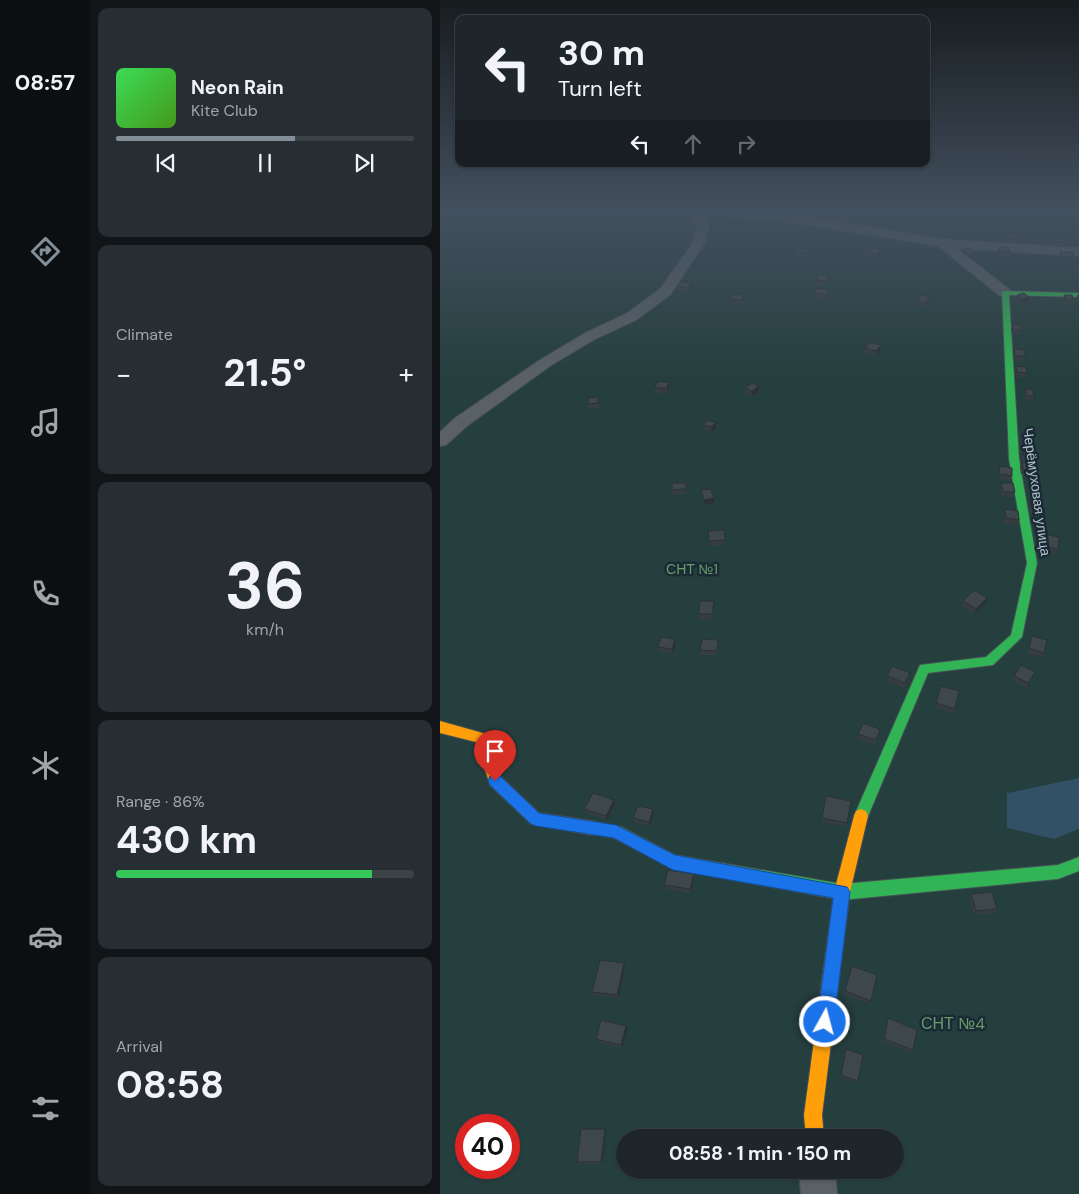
<!DOCTYPE html>
<meta charset="utf-8">
<style>
:root{--surface:#1f262b;--page:#272e33;--text:#f1f3f6;--muted:#a1a5a9;--line:#3c4347;--accent:#828f98}
body{margin:0;font-family:"DM Sans",sans-serif;background:var(--page);color:var(--text);height:100vh;display:flex;flex-direction:column;font-size:19px;white-space:nowrap}
*{box-sizing:border-box;margin:0}
p{font-size:16px;color:var(--muted)}
.icon{flex:none;width:28px;height:28px;fill:none;stroke:currentColor;stroke-width:2;stroke-linecap:round;stroke-linejoin:round}
.map{position:relative;flex:1;overflow:hidden}
.drawer{display:flex;flex-direction:column;gap:8px;padding:8px;background:#111518;width:350px}
.drawer>*{flex:none}
.top-card{position:absolute;left:15px;top:15px;width:475px;height:152px;border-radius:10px;box-shadow:0 1px 4px #0004,0 0 0 1px var(--line);background:#1f262b;color:var(--text);overflow:hidden}
.speed{position:absolute;left:15px;top:1114px;display:flex;gap:10px;font-size:25px;font-weight:700;text-align:center}
.speed>*{display:grid;place-content:center;width:65px;height:65px;border-radius:50%;background:var(--surface);box-shadow:0 1px 4px #0004,0 0 0 1px var(--line);line-height:1}
.speed .limit{border:8px solid #d22;background:#fff;color:#111}
.pin{position:absolute;display:grid;place-items:center;width:42px;height:42px;color:#fff;margin:-51px -21px;border-radius:50% 50% 50% 0;rotate:-45deg;box-shadow:0 0 5px #0007}
.pin .icon{rotate:45deg}
.me{position:absolute;width:55px;margin:-28px;rotate:7deg;stroke-linejoin:round;filter:drop-shadow(0 0 4px #0008)}
.turn{display:flex;align-items:center;gap:18px;height:105px;padding:0 20px;font-size:22px}
.turn .icon{width:65px;height:65px;stroke-width:2.5}
.turn b{display:block;font-size:35px;line-height:42px}
.lanes{display:flex;align-items:center;height:48px;padding:0 20px;background:#0003;justify-content:center;gap:25px;direction:ltr}
.lanes .off{opacity:.35}
.big{font-size:38px;font-weight:700;line-height:1.1}
.drawer .tile{flex:1;display:flex;flex-direction:column;justify-content:center;gap:8px;min-width:0;padding:0 18px;border-radius:10px;background:var(--page)}
.drawer .dial{align-items:center;gap:0}
.dial b{font-size:65px;line-height:1}
.song{display:flex;align-items:center;gap:15px}
.cover{width:60px;height:60px;border-radius:8px;background:linear-gradient(135deg,hsl(130 70% 55%),hsl(100 70% 35%))}
.played{height:5px;border-radius:2px;background:linear-gradient(90deg,var(--accent) 60%,var(--line) 60%)}
.keys{display:flex;justify-content:space-around;direction:ltr}
.heat{display:flex;justify-content:space-between;align-items:center;font-size:28px;direction:ltr}
.charge{height:8px;border-radius:4px;background:linear-gradient(90deg,#34c759 86%,var(--line) 0)}
.trip{position:absolute;left:176px;top:1129px;width:288px;height:50px;border-radius:25px;background:var(--surface);box-shadow:0 1px 4px #0004,0 0 0 1px var(--line);font-weight:700;line-height:50px;text-align:center}
main{display:flex;flex:1;min-height:0}
.menu{display:flex;flex-direction:column;width:90px;justify-content:space-around;align-items:center;background:#0c0f11;color:var(--muted)}
.menu .icon{width:35px;height:35px}
.menu .on{color:var(--accent)}
.menu b{font-size:22px;color:var(--text)}
.map>svg:first-child{display:block}
.green{fill:#253f3e;fill-rule:evenodd}
.water{fill:#335164}
.lines{fill:none;stroke-linecap:round;stroke-linejoin:round}
.street-casing{stroke:#474f54;stroke-width:2}
.fast-casing{stroke:#474f54;stroke-width:2}
.slow-casing{stroke:#474f54;stroke-width:2}
.street{fill:#596167;fill-rule:evenodd}
.fast{fill:#30b455;fill-rule:evenodd}
.slow{fill:#ff9f0a;fill-rule:evenodd}
.wall{fill:#353d41}
.shaded-wall{fill:#2b3235}
.building{fill:#3e474c;stroke:#2b3235}
.route{fill:#1a73e8;stroke:#114b97}
.labels{text-anchor:middle;stroke-width:5;stroke-linejoin:round;paint-order:stroke}
.street-label{font-size:14px;fill:#b2c0cb;stroke:#1b2b35}
.park-label{font-size:14px;fill:#689d6a;stroke:#1b2b35}
.near-park-label{font-size:16px;fill:#689d6a;stroke:#1b2b35}
</style>
<main>
<nav class="menu">
<b>08:57</b>
<svg class="icon on" aria-label="directions" viewBox="0 0 24 24"><path d="M12 3l9 9-9 9-9-9zM9 14v-3h6M13 9l2 2-2 2"/></svg>
<svg class="icon" aria-label="music" viewBox="0 0 24 24"><path d="M9 18V5l10-2v13"/><circle cx="6" cy="18" r="3"/><circle cx="16" cy="16" r="3"/></svg>
<svg class="icon" aria-label="phone" viewBox="0 0 24 24"><path d="M5 4h4l2 5-3 2q2 4 5 5l2-3 5 2v4C11 20 4 13 5 4z"/></svg>
<svg class="icon" aria-label="climate" viewBox="0 0 24 24"><path d="M12 3v18M4 7l16 10M4 17L20 7"/></svg>
<svg class="icon" aria-label="car" viewBox="0 0 24 24"><path d="M5 17H2v-5l4-1 3-4h7l3 4 3 1v5h-3M9 17h6M6 11h13"/><circle cx="7" cy="17" r="2"/><circle cx="17" cy="17" r="2"/></svg>
<svg class="icon" aria-label="filters" viewBox="0 0 24 24"><path d="M4 7h16M4 17h16"/><circle cx="9" cy="7" r="2"/><circle cx="15" cy="17" r="2"/></svg>
</nav>
<section class="drawer">
<div class="tile">
<div class="song"><i class="cover"></i><div><b>Neon Rain</b><p>Kite Club</p></div></div>
<div class="played"></div>
<div class="keys"><svg class="icon" aria-label="previous" viewBox="0 0 24 24"><path d="M18 5L8 12l10 7zM5 5v14"/></svg><svg class="icon" aria-label="pause" viewBox="0 0 24 24"><path d="M8 5v14M16 5v14"/></svg><svg class="icon" aria-label="next" viewBox="0 0 24 24"><path d="M6 5l10 7-10 7zM19 5v14"/></svg></div>
</div>
<div class="tile"><p>Climate</p>
<div class="heat"><a>−</a><b class="big">21.5°</b><a>+</a></div>
</div>
<div class="tile dial"><b>36</b><p>km/h</p></div>
<div class="tile"><p>Range · 86%</p><b class="big">430 km</b><div class="charge"></div></div>
<div class="tile"><p>Arrival</p><b class="big">08:58</b></div>
</section>
<div class="map">
<svg width="639" height="1194" viewBox="0 0 639 1194">
<rect width="100%" height="100%" fill="#293339"/>
<path class="green" d="M0,209H639V778L567,793V828L614,839L639,829V1194H0ZM26,1125H69V1168H26ZM185,1138H455V1170H185Z"/>
<polygon class="water" points="639,778 639,829 614,839 567,828 567,793"/>
<g class="lines">
<g class="street-casing">
<g id="street">
<polygon points="247,209 284,209 351,214 502,239 639,248 639,256 516,248 570,290 572,293 570,296 560,296 498,246 351,222 264,214 269,227 264,244 230,295 196,320 155,339 110,366 27,426 6,445 0,446 0,432 15,418 100,360 145,333 186,314 220,289 252,244 257,227 253,215"/>
<polygon points="359,1170 395,1170 397,1194 361,1194"/>
</g>
</g>
<g class="fast-casing">
<g id="fast">
<polygon points="562,291 639,293 639,297 569,295 579,459 597,563 582,637 553,665 488,673 426,821 421,823 416,821 414,816 480,665 546,657 571,635 587,563 569,459"/>
<polygon points="152,821 181,827 235,855 402,884 618,865 639,857 639,871 618,879 402,900 233,869 174,838 147,833 145,828 147,823"/>
</g>
</g>
<g class="slow-casing">
<g id="slow">
<polygon points="0,721 46,734 61,777 99,813 152,821 157,823 159,828 157,833 152,835 91,824 50,785 36,742 0,733"/>
<polygon points="421,809 426,811 428,816 410,892 382,1115 384,1138 366,1138 364,1115 394,892 414,816 416,811"/>
</g>
</g>
<use href="#street" class="street"/>
<use href="#fast" class="fast"/>
<use href="#slow" class="slow"/>
</g>
<g class="wall">
<rect x="631" y="209" width="8" height="3"/>
<polygon points="566,234 579,239 578,243 566,242 565,238"/>
<polygon points="615,237 625,242 624,247 615,246 614,242"/>
<polygon points="559,248 571,252 570,256 560,257 558,252"/>
<polygon points="357,249 368,253 368,258 356,257"/>
<polygon points="524,249 535,253 534,258 528,258 523,253"/>
<polygon points="430,252 441,255 437,258 429,256"/>
<polygon points="620,252 635,257 633,262 621,261 619,256"/>
<polygon points="376,280 387,280 386,285 376,285"/>
<polygon points="251,283 252,288 248,292 237,291 237,286"/>
<polygon points="376,289 388,289 387,298 375,298"/>
<polygon points="638,294 639,294 639,303 636,299"/>
<polygon points="479,295 488,303 487,307 478,307"/>
<polygon points="577,295 589,297 588,302 580,303 576,299"/>
<polygon points="624,295 633,300 632,305 624,304 623,299"/>
<polygon points="291,299 304,300 302,305 292,304"/>
<polygon points="573,324 581,330 580,335 572,334 571,329"/>
<polygon points="441,345 440,350 436,356 424,353 425,348"/>
<polygon points="574,349 585,356 583,361 574,360 573,354"/>
<polygon points="576,366 587,373 586,378 576,377 575,371"/>
<polygon points="229,387 228,393 215,393 215,388"/>
<polygon points="305,388 319,391 312,396 305,393"/>
<polygon points="585,389 594,396 593,401 585,401 584,394"/>
<polygon points="159,402 159,408 149,409 148,404"/>
<polygon points="276,423 276,428 272,432 264,430 263,425"/>
<polygon points="584,450 595,457 594,462 582,460"/>
<polygon points="582,462 597,471 596,476 581,474 580,467"/>
<polygon points="560,466 572,476 570,481 558,479"/>
<polygon points="246,483 247,494 232,495 232,490"/>
<polygon points="561,483 575,492 573,497 562,497 560,488"/>
<polygon points="261,490 274,503 265,505 262,495"/>
<polygon points="590,500 602,509 600,514 589,513 588,505"/>
<polygon points="565,509 579,520 577,525 564,523 564,514"/>
<polygon points="284,530 285,545 269,546 268,531"/>
<polygon points="603,534 618,549 616,554 600,551 601,539"/>
<polygon points="523,601 546,603 534,614 521,606"/>
<polygon points="274,606 273,619 259,619 259,614"/>
<polygon points="592,636 604,653 602,658 587,653"/>
<polygon points="235,639 236,644 233,654 219,652 218,647"/>
<polygon points="278,640 278,645 277,655 261,655 260,650"/>
<polygon points="470,673 469,678 464,688 446,681 447,676"/>
<polygon points="574,676 593,677 586,688 572,681"/>
<polygon points="501,686 515,709 513,713 495,708"/>
<polygon points="418,734 439,734 435,745 418,739"/>
<polygon points="174,800 175,804 167,820 146,813 144,809"/>
<polygon points="411,801 406,827 381,822 382,818"/>
<polygon points="213,809 214,814 210,826 194,823 193,818"/>
<polygon points="254,874 254,878 251,893 225,889 224,885"/>
<polygon points="531,894 557,909 555,913 534,915 529,898"/>
<polygon points="185,966 179,998 154,995 152,992"/>
<polygon points="412,966 431,1001 430,1004 404,995"/>
<polygon points="448,1018 473,1050 471,1053 442,1042"/>
<polygon points="188,1028 182,1048 157,1042 156,1039"/>
<polygon points="405,1052 418,1081 417,1083 400,1077"/>
<polygon points="166,1131 163,1164 140,1164 137,1162"/>
</g>
<g class="shaded-wall">
<polygon points="442,250 441,255 437,258 437,254"/>
<polygon points="535,253 534,258 528,258 529,254"/>
<polygon points="251,283 252,288 248,292 248,288"/>
<polygon points="589,297 588,302 580,303 582,299"/>
<polygon points="441,345 440,350 436,356 436,351"/>
<polygon points="229,382 229,387 228,393 227,388"/>
<polygon points="319,386 319,391 312,396 312,391"/>
<polygon points="276,423 276,428 272,432 271,427"/>
<polygon points="274,498 274,503 265,505 264,500"/>
<polygon points="547,598 546,603 534,614 536,609"/>
<polygon points="235,639 236,644 233,654 232,649"/>
<polygon points="174,800 175,804 167,820 166,816"/>
<polygon points="213,809 214,814 210,826 209,822"/>
<polygon points="254,874 254,878 251,893 250,889"/>
<polygon points="184,963 185,966 179,998 177,995"/>
<polygon points="186,1026 188,1028 182,1048 181,1045"/>
<polygon points="165,1129 166,1131 163,1164 161,1162"/>
</g>
<g class="building">
<polygon points="566,234 578,234 579,239 567,238"/>
<polygon points="615,237 624,238 625,242 616,242"/>
<polygon points="568,247 571,252 561,252 559,248"/>
<polygon points="434,248 442,250 437,254 430,252"/>
<polygon points="530,248 535,253 529,254 524,249"/>
<polygon points="357,249 368,249 368,253 356,253"/>
<polygon points="620,252 632,252 635,257 622,257"/>
<polygon points="378,275 388,276 387,281 376,280"/>
<polygon points="240,282 251,283 248,288 237,286"/>
<polygon points="376,289 388,289 387,294 375,293"/>
<polygon points="584,293 589,297 582,299 577,295"/>
<polygon points="293,294 304,295 302,300 291,299"/>
<polygon points="479,295 488,296 488,303 479,302"/>
<polygon points="624,295 632,295 633,300 626,300"/>
<polygon points="573,324 581,325 581,330 573,329"/>
<polygon points="430,342 441,345 436,351 425,348"/>
<polygon points="574,349 584,350 585,356 575,356"/>
<polygon points="576,366 586,367 587,373 577,372"/>
<polygon points="217,382 229,382 227,388 215,388"/>
<polygon points="312,383 319,386 312,391 305,388"/>
<polygon points="585,389 592,389 594,396 587,396"/>
<polygon points="158,397 158,403 148,404 148,398"/>
<polygon points="268,420 276,423 271,427 263,425"/>
<polygon points="584,450 596,452 595,457 583,455"/>
<polygon points="582,462 596,463 597,471 583,469"/>
<polygon points="560,466 572,468 572,476 559,474"/>
<polygon points="232,483 246,483 246,489 232,490"/>
<polygon points="561,483 573,483 575,492 563,492"/>
<polygon points="271,489 274,498 264,500 261,490"/>
<polygon points="590,500 602,501 602,509 591,508"/>
<polygon points="565,509 578,511 579,520 566,518"/>
<polygon points="284,530 285,540 269,541 268,531"/>
<polygon points="603,534 619,537 618,549 602,546"/>
<polygon points="534,590 547,598 536,609 523,601"/>
<polygon points="260,601 274,601 272,614 259,614"/>
<polygon points="592,636 607,640 604,653 589,648"/>
<polygon points="221,637 235,639 232,649 218,647"/>
<polygon points="262,639 278,640 277,651 260,650"/>
<polygon points="581,665 595,672 588,683 574,676"/>
<polygon points="452,666 470,673 465,683 447,676"/>
<polygon points="501,686 519,691 515,709 496,703"/>
<polygon points="423,723 440,729 436,740 418,734"/>
<polygon points="153,793 174,800 166,816 144,809"/>
<polygon points="386,796 411,801 407,823 382,818"/>
<polygon points="198,806 213,809 209,822 193,818"/>
<polygon points="228,870 254,874 250,889 224,885"/>
<polygon points="552,892 557,909 536,911 531,894"/>
<polygon points="160,960 184,963 177,995 152,992"/>
<polygon points="412,966 437,975 431,1001 405,991"/>
<polygon points="448,1018 477,1030 473,1050 444,1039"/>
<polygon points="161,1020 186,1026 181,1045 156,1039"/>
<polygon points="406,1049 423,1055 418,1081 401,1075"/>
<polygon points="141,1129 165,1129 161,1162 137,1162"/>
</g>
<linearGradient id="sky" x2="0" y2="1"><stop stop-color="#171c1f"/><stop offset="0.56" stop-color="#43505f"/><stop offset="1" stop-color="#43505f" stop-opacity="0"/></linearGradient>
<rect width="639" height="376" fill="url(#sky)"/>
<polygon class="route" points="55,775 60,776 99,813 176,825 235,855 407,887 410,892 394,1022 391,1028 385,1031 379,1028 377,1022 393,898 233,870 174,838 96,826 91,824 50,785 48,781 50,776"/>
<g class="labels">
<g class="street-label">
<text transform="translate(597 492) rotate(82)" y="5">Черёмуховая улица</text>
</g>
<g class="park-label">
<text x="252" y="574">СНТ №1</text>
</g>
<g class="near-park-label">
<text x="513" y="1029">СНТ №4</text>
</g>
</g>
</svg>
<div class="speed"><div class="limit">40</div></div>
<div class="pin" style="left:55px;top:781px;background:#d93025"><svg class="icon" aria-label="arrive" viewBox="0 0 24 24"><path d="M6 21V4h12l-3 4 3 4H6"/></svg></div>
<svg class="me" style="left:385px;top:1022px" viewBox="-20 -20 40 40"><circle r="17" fill="#1a73e8" stroke="#fff" stroke-width="3"/><path d="M0-11L8 9 0 5-8 9z" fill="#fff"/></svg>
<div class="trip">08:58 · 1 min · 150 m</div>
<div class="top-card">
<div class="turn"><svg class="icon" aria-label="left" viewBox="0 0 24 24"><path d="M17 20v-9H6M10 6l-5 5 5 5"/></svg><div><b>30 m</b>Turn left</div></div>
<div class="lanes"><svg class="icon" aria-label="left" viewBox="0 0 24 24"><path d="M17 20v-9H6M10 6l-5 5 5 5"/></svg><svg class="icon off" aria-label="ahead" viewBox="0 0 24 24"><path d="M12 20V5M6 11l6-6 6 6"/></svg><svg class="icon off" aria-label="right" viewBox="0 0 24 24"><path d="M7 20v-9h11M14 6l5 5-5 5"/></svg></div>
</div>
</div>
</main>
